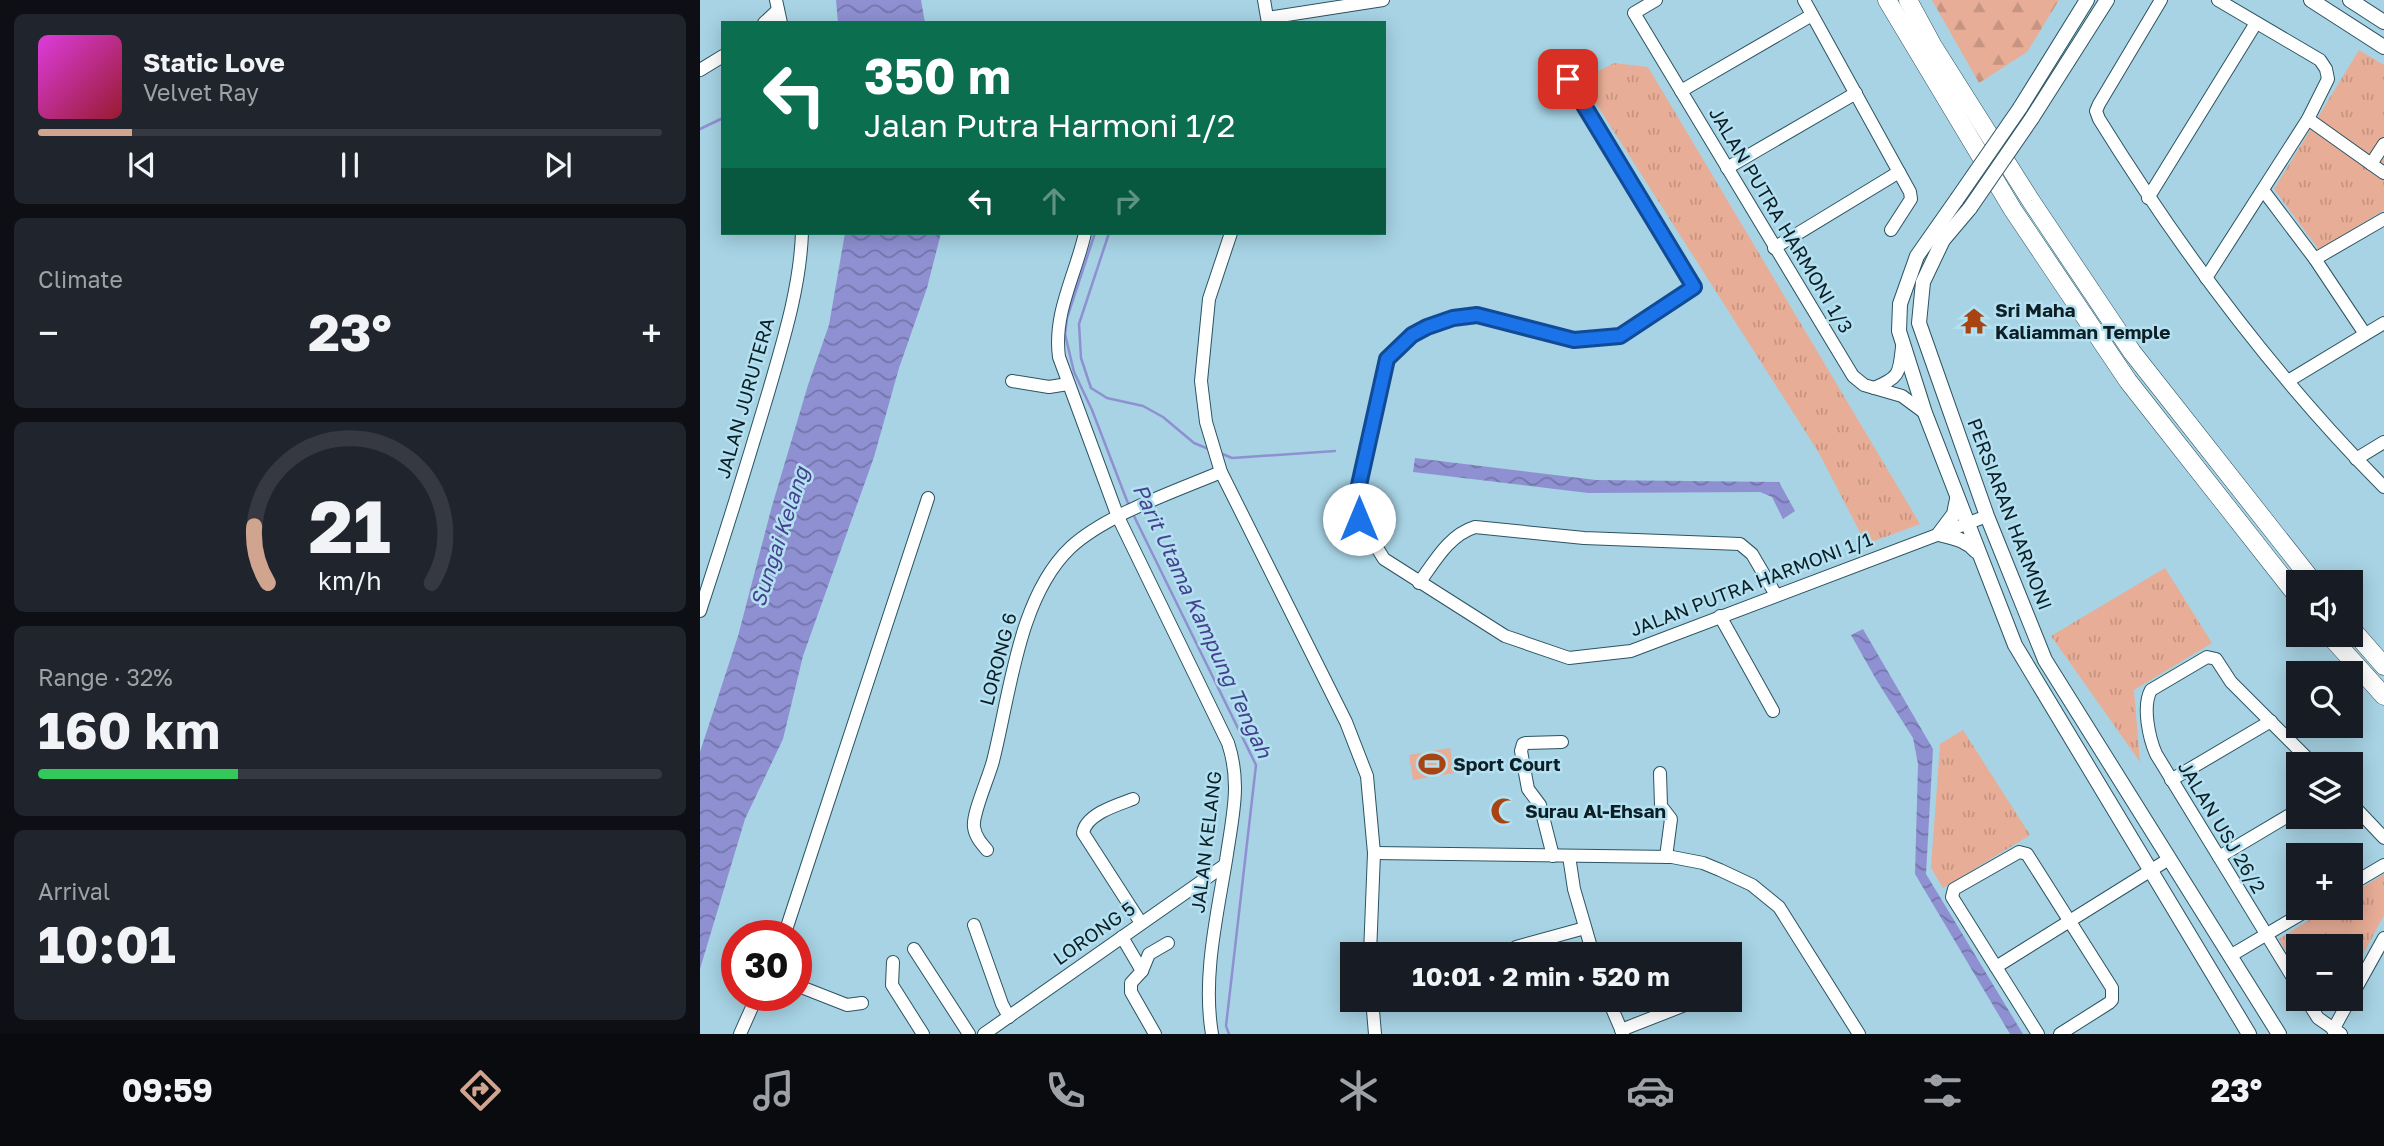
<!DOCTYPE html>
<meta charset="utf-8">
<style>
:root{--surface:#171b24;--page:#20242c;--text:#f1f3f6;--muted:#9ea1a6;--line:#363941;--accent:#d0a48f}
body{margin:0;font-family:"Golos Text",sans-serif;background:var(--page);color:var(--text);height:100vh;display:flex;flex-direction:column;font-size:26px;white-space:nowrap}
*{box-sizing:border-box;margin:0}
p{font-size:23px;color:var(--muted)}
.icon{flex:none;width:38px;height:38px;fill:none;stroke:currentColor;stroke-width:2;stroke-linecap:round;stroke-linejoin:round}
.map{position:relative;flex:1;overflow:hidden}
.drawer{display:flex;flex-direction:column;gap:14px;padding:14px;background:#0d0f14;width:700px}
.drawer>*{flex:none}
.hud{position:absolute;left:21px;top:21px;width:665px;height:214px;border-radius:0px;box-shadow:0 4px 18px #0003;background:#0b6e4f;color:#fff;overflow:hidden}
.tools{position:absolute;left:1586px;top:570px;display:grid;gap:14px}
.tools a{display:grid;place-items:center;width:77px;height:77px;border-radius:0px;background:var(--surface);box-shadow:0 4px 18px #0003;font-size:35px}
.speed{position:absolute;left:21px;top:920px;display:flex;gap:14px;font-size:35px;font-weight:700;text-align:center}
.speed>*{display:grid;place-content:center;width:91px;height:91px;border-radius:50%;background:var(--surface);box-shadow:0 4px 18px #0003;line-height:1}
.speed .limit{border:10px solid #d22;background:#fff;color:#111}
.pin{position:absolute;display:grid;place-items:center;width:60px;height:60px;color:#fff;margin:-30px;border-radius:14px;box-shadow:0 4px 10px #0006}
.me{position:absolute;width:77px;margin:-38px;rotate:0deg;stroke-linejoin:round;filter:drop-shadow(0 0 5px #0008)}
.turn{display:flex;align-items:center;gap:24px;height:147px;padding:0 28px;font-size:32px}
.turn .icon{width:91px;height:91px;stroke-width:2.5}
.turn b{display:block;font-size:49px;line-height:60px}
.lanes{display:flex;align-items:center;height:66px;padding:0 28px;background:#0003;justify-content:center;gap:35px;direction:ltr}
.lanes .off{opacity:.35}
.big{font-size:52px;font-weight:700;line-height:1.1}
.drawer .card{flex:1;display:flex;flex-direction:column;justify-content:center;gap:10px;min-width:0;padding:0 24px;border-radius:10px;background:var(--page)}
.drawer .dial{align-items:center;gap:0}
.dial svg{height:182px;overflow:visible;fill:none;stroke:var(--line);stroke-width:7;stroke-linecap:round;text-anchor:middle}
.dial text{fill:var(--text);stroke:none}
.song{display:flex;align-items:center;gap:21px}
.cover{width:84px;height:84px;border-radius:10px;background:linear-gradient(135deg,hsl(300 70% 55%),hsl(350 70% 35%))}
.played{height:7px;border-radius:4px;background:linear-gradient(90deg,var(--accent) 15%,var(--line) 15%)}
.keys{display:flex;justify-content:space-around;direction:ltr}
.heat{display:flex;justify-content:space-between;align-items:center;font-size:38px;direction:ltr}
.charge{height:10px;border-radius:5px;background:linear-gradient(90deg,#34c759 32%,var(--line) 0)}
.trip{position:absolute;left:640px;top:942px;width:402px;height:70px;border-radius:0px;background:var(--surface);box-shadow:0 4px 18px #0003;font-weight:700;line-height:70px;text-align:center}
.dock{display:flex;height:112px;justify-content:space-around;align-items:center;background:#090b0e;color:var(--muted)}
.dock .icon{width:49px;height:49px}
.dock .selected{color:var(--accent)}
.dock b{font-size:32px;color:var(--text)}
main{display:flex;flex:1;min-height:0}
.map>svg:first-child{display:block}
.grass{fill:url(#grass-tufts)}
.forest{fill:url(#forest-firs)}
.garden{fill:#e8ad96}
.water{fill:url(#water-waves)}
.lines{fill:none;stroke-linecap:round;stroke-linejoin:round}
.stream{stroke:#8f90d2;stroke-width:2.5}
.minor-casing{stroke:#2b5462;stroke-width:14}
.major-casing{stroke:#2b5462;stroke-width:16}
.highway-casing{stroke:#2b5462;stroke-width:19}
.minor{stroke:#fff;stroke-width:12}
.major{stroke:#fff;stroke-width:14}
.highway{stroke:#fff;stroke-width:18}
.major-bridge-casing{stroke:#2b5462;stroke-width:16;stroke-linecap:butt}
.major-bridge{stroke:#fff;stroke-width:14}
.route-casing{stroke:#114b97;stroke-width:18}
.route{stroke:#1a73e8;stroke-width:12}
.labels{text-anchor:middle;stroke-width:5;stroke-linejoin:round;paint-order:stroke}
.street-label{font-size:19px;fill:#0d1e24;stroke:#b4e1f1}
.poi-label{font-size:19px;font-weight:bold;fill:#0d1e24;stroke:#b4e1f1;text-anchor:start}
.water-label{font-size:21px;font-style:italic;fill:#46418f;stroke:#b4e1f1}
</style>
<main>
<section class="drawer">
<div class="card">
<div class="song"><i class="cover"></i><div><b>Static Love</b><p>Velvet Ray</p></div></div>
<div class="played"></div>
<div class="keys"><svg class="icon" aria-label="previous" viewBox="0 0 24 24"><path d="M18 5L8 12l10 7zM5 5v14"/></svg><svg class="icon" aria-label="pause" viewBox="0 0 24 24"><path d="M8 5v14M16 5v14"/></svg><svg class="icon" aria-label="next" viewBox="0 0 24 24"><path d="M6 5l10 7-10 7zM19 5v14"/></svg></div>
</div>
<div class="card"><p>Climate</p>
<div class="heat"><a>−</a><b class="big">23°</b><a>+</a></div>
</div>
<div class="card dial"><svg viewBox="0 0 100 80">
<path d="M14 69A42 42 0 1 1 86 69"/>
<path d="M14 69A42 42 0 0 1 8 44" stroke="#d0a48f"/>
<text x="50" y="56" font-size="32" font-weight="700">21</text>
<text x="50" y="72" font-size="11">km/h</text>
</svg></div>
<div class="card"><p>Range · 32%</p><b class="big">160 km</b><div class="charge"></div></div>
<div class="card"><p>Arrival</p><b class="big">10:01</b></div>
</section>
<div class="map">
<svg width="1684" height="1034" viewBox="0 0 1684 1034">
<defs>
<pattern id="grass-tufts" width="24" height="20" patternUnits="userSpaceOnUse" patternTransform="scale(1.75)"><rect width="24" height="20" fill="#e8ad96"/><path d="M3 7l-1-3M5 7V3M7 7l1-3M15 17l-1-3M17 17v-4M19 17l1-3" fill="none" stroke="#c69481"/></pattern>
<pattern id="forest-firs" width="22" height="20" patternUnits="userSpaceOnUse" patternTransform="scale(1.75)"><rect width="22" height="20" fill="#e8ad96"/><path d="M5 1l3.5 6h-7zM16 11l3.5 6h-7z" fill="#c69481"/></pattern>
<pattern id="water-waves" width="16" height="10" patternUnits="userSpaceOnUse" patternTransform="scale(1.75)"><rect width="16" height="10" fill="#8f90d2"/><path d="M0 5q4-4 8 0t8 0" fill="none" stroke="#7375aa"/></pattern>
</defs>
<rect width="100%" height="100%" fill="#a7d3e4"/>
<g class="grass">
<polygon points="1659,50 1684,65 1684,210 1619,250 1574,189"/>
<polygon points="914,63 948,67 1220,524 1166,544 1119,453 881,80"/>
<polygon points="1465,568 1512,643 1434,690 1440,762 1351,636"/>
<polygon points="1263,730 1330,835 1243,888 1231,868 1240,744"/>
<polygon points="1684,874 1684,915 1650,979 1650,947 1598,947 1598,972 1579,939 1628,908 1650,908 1650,895"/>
</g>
<polygon class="forest" points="1232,0 1359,0 1327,52 1279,83"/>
<polygon class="garden" points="750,748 754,773 713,780 709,755"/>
<g class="water">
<polygon points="136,0 221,0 225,23 138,23"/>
<polygon points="145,233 241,233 227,288 199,368 174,457 103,656 83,739 45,819 0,969 0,752 38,636 72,506 108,385 129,325"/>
<polygon points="715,458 896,480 1079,482 1095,511 1083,519 1072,497 1060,492 888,493 713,472"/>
<polygon points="1163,629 1233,749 1226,874 1323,1034 1310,1034 1215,874 1218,764 1213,738 1177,681 1151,635"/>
</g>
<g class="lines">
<g class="stream">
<polyline points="0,129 23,118"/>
<polyline points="395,233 367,318 365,334 374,372 392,410 429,506"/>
<polyline points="409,233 379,324 381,358 391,388 407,398 443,406 463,417 494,443 511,450"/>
<polyline points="520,453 532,458 635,451"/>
<polyline points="432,512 556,765 526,1026 529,1034"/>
</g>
<g class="minor-casing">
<g id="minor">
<polyline points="76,0 81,23"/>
<polyline points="564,0 568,23"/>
<polyline points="956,0 934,13 1153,376 1164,385 1202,396 1225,413"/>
<polyline points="1104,0 1210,192 1211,199 1191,230"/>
<path d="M1461,0L1399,104L1396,111L1399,119C1481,251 1575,377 1684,487"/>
<polyline points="568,18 683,0"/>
<polyline points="64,23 78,10"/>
<polyline points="0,70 23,56"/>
<polyline points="868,79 994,287 920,336 874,340 777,315 753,318 727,327 699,346 687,359 659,485 659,519 684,559 805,636 869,658 931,651 1287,516"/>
<polyline points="981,91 1112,15"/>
<polyline points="1608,119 1684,173"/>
<polyline points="1671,164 1684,144"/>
<polyline points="1027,168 1156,93"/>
<polyline points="1563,190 1615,259 1665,334"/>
<polyline points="1448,198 1556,23"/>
<path d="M385,233C376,274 353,313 359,357L418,517L528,743C541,782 533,814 527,854C518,912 502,975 512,1034"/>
<polyline points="531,233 509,299 501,381 506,422 521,472 646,722 667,776 674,853 670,954"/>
<polyline points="1074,248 1199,172"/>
<polyline points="1615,259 1684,219"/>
<polyline points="1506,278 1608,119 1628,79 1626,69 1620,60 1518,0"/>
<polyline points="312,381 349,387 368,384"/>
<polyline points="1588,381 1684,323"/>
<path d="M1174,388C1200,377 1199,374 1202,347"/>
<polyline points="1656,459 1684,442"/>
<path d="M719,583C735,561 749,535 775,527L884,538L1040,544L1052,554L1076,595"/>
<path d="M0,611C24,538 47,464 69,390C84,338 100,287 102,233"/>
<polyline points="1020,616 1073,711"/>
<polyline points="960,773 961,806 971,819 966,857"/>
<polyline points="1471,780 1571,721"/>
<path d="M433,799C417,805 386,814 383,833L441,923"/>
<polyline points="1650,802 1684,838"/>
<path d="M287,850C281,843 275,836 274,827C272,814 289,777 293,761C310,695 318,598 370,548C405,515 476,491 521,472"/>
<polyline points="674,853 972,857 1003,863 1020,870 1052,885 1079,907 1159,1034"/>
<polyline points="853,856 840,805 828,789 821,751 823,744 826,743 862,742"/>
<polyline points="869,856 874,889 893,954"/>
<polyline points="1519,857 1598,810"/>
<polyline points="1650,885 1684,865"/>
<polyline points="274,925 302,1004 309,1017"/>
<polyline points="84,936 228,498"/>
<polyline points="422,937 442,971 431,983 431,992 455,1034"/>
<polyline points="816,947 885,928"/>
<polyline points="214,949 269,1034"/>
<polyline points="1530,956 1611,908"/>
<polyline points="193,962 192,985 223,1034"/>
<polyline points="1296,967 1469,859"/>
<polyline points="442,971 449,954 468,943"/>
<polyline points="96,985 147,1005 162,1003"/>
<path d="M1598,986L1456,754C1449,738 1442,706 1451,690L1507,657L1516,659L1531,682L1614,765"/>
<polyline points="672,999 675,1034"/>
<polyline points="908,999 923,1034"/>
<polyline points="1606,999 1618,1018 1641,1034"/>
<polyline points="1650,999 1684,938"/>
<polyline points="921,1030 985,1005 988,999"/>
<polyline points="1633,1030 1650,999"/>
<polyline points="40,1034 57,996"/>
<polyline points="284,1034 525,865"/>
<polyline points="1338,1034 1252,897 1254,889 1319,852 1327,854 1412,988 1412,1000 1409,1003 1360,1034"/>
</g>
</g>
<g class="major-casing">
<g id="major">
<polyline points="1611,0 1684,47"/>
<polyline points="1650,0 1684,22"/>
<polyline points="1320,108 1387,0"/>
<polyline points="1332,118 1407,0"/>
<polyline points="1257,199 1217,256 1200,304 1199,331 1225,413 1315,645 1549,1034"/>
<polyline points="1270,208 1243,240 1223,282 1219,323 1287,516 1345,660 1579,1034"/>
<path d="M1257,499L1254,514L1239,534C1254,538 1265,539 1276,551"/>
</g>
</g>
<g class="highway-casing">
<g id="highway">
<polyline points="1187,0 1313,210 1428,381 1598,597"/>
<polyline points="1208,0 1233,46 1331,201 1432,352 1614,583"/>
<polyline points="1650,627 1684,666"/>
<polyline points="1629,635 1684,696"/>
</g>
</g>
<use href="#minor" class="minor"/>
<use href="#major" class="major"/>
<use href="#highway" class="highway"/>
<g class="major-bridge-casing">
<g id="major-bridge">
<polyline points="1257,199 1320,108"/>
<polyline points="1270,208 1332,118"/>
</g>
</g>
<use href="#major-bridge" class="major-bridge"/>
</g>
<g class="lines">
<g class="route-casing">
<polyline id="route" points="659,519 659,485 687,359 712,335 727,327 753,318 777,315 874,340 920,336 994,287 868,79"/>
</g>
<use href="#route" class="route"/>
</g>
<defs>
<g id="temple-bare" transform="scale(2.1)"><path d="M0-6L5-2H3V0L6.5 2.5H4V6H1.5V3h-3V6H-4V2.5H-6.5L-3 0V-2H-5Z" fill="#a84411" stroke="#b4e1f1" stroke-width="2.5" paint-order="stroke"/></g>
<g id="stadium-bare" transform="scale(2.1)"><path d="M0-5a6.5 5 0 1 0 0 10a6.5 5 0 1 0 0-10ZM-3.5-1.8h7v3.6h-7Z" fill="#a84411" stroke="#b4e1f1" stroke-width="2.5" paint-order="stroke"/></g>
<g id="mosque-bare" transform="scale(2.1)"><path d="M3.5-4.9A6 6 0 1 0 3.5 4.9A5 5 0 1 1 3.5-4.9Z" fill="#a84411" stroke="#b4e1f1" stroke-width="2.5" paint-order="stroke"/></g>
</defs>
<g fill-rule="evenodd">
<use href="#temple-bare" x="1274" y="321"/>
<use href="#stadium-bare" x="732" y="764"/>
<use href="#mosque-bare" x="804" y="811"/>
</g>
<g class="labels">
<g class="street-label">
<text transform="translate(1081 220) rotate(59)" y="7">JALAN PUTRA HARMONI 1/3</text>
<text transform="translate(45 398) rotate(-74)" y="7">JALAN JURUTERA</text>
<text transform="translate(1310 514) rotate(69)" y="7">PERSIARAN HARMONI</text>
<text transform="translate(1051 584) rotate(-21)" y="7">JALAN PUTRA HARMONI 1/1</text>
<text transform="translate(298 659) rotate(-75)" y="7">LORONG 6</text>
<text transform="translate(1522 827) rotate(59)" y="7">JALAN USJ 26/2</text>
<text transform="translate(506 842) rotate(-83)" y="7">JALAN KELANG</text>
<text transform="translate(394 933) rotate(-35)" y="7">LORONG 5</text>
</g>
<g class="poi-label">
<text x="1295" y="317">Sri Maha<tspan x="1295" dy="22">Kaliamman Temple</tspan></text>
<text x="753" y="771">Sport Court</text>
<text x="825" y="818">Surau Al-Ehsan</text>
</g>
<g class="water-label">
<text transform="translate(80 537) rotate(-72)" y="7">Sungai Kelang</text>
<text transform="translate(502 621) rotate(65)" y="7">Parit Utama Kampung Tengah</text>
</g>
</g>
</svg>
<div class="tools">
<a><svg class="icon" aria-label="sound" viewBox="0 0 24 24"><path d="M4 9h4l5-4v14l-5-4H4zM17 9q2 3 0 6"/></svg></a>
<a><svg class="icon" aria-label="search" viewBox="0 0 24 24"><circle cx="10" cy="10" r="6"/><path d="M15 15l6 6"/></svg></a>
<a><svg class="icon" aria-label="layers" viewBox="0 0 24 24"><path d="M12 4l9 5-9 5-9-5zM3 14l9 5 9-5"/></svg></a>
<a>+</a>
<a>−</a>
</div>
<div class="speed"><div class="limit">30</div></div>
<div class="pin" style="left:868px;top:79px;background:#d93025"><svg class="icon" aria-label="arrive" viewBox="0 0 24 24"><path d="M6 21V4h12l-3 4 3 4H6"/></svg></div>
<svg class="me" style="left:659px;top:519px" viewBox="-20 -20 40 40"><circle r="19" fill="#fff"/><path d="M0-13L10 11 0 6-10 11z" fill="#1a73e8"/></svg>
<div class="trip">10:01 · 2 min · 520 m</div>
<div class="hud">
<div class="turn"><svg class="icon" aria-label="left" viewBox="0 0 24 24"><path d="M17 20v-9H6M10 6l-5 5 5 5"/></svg><div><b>350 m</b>Jalan Putra Harmoni 1/2</div></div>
<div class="lanes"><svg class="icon" aria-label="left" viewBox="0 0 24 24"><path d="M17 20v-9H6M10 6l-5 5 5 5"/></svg><svg class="icon off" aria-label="ahead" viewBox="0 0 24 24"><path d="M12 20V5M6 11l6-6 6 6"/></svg><svg class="icon off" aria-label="right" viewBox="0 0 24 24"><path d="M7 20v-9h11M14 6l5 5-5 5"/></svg></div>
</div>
</div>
</main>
<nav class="dock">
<b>09:59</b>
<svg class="icon selected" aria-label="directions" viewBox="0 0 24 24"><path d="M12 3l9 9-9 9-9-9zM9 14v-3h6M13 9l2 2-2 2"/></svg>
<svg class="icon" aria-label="music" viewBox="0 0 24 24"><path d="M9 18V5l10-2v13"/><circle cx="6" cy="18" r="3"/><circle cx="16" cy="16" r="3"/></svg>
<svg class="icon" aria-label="phone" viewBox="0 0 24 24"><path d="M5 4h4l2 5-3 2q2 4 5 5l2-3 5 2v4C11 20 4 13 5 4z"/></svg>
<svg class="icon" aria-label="climate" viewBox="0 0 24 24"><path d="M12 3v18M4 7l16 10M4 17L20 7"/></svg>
<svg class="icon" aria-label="car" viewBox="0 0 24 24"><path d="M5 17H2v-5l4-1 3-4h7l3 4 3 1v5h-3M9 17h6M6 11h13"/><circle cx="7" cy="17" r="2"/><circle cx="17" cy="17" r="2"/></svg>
<svg class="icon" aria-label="filters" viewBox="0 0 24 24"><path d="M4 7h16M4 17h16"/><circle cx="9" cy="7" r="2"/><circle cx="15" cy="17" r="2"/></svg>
<b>23°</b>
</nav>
